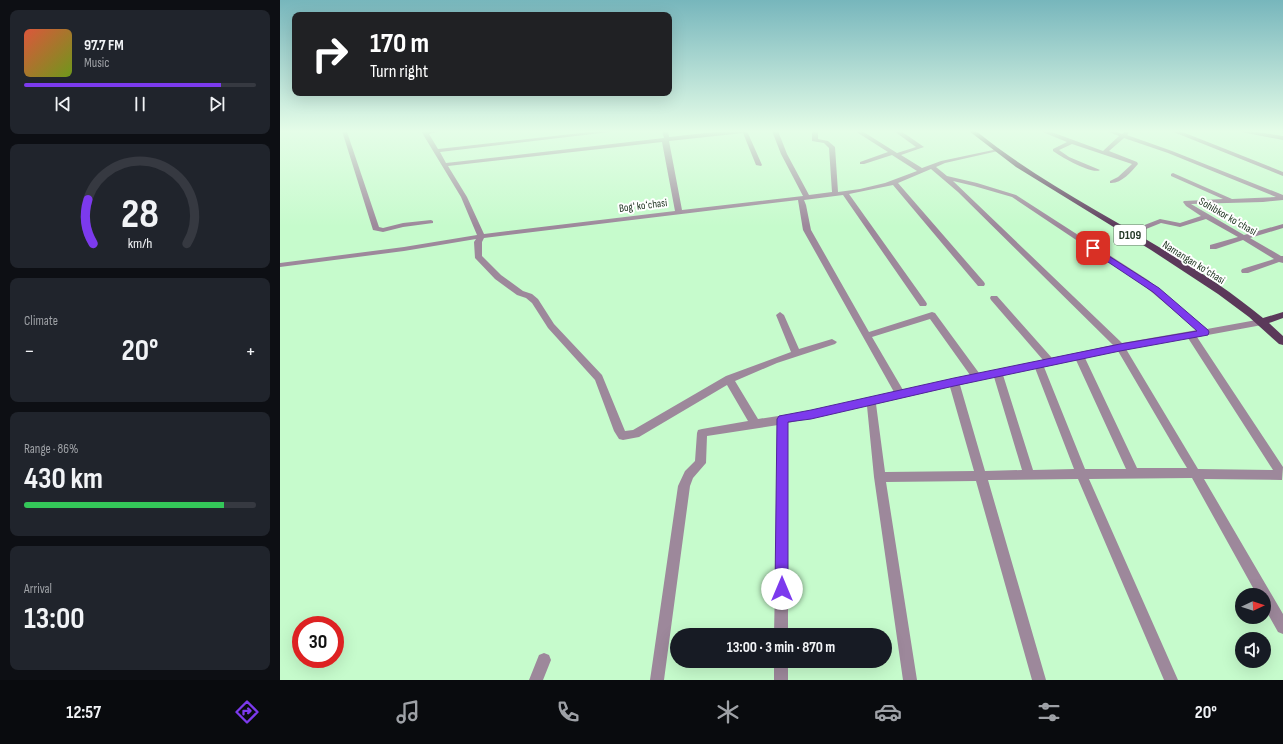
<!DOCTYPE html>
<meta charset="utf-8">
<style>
:root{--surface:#171b24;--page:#20242c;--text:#f1f3f6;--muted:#9ea1a6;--line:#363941;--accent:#7c3aed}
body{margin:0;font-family:"Sofia Sans Condensed",sans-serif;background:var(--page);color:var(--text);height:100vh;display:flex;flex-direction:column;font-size:15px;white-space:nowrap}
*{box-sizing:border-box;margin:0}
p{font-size:13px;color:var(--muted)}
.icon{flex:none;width:22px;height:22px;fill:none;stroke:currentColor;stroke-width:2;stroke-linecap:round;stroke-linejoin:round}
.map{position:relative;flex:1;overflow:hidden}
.sheet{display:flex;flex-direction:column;gap:10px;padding:10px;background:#0d0f14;width:280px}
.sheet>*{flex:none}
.hud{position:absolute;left:12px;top:12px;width:380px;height:84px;border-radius:8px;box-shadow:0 4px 16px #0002;background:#202124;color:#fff;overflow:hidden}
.needle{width:26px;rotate:86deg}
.controls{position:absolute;left:955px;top:588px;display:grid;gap:8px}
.controls a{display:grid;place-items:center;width:36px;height:36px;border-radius:50%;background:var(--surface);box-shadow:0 4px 16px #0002;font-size:20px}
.speed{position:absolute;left:12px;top:616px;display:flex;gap:8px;font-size:20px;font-weight:700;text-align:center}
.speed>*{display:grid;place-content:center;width:52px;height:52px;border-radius:50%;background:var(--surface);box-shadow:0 4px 16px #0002;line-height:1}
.speed .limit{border:6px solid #d22;background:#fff;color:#111}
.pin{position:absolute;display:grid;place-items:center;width:34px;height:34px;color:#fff;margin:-17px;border-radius:8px;box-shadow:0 2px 6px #0006}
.me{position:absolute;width:44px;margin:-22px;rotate:0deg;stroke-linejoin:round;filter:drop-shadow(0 0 3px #0008)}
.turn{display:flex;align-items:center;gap:14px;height:84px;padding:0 12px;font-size:18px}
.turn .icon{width:52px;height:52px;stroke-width:2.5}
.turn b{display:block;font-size:28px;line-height:34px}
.big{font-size:30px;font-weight:700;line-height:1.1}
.sheet .tile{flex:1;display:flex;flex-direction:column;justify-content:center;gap:6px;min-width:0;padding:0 14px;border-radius:8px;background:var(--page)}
.sheet .dial{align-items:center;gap:0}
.dial svg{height:104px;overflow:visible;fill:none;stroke:var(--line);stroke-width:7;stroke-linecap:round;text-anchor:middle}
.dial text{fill:var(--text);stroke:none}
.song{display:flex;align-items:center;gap:12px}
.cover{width:48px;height:48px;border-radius:6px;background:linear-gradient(135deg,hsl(10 70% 55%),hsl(80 70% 35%))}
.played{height:4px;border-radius:2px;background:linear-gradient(90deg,var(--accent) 85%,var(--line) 85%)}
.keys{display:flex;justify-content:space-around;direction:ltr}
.heat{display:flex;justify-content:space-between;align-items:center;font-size:22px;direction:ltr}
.charge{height:6px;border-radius:3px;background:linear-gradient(90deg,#34c759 86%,var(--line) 0)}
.trip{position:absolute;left:390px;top:628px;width:222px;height:40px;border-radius:20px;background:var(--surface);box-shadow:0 4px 16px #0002;font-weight:700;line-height:40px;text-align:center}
.menu{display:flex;height:64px;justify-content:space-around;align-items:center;background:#090b0e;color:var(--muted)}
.menu .icon{width:28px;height:28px}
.menu .current{color:var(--accent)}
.menu b{font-size:18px;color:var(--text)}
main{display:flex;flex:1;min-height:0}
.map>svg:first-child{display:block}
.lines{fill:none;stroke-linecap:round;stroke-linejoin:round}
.minor{fill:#9d889b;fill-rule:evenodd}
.major{fill:#5b395a;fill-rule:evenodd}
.route{fill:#7c3aed;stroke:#51269a}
.labels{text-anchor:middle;stroke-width:4;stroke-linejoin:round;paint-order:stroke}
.far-street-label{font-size:11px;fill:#223624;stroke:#fff}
.shield{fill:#fff;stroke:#647266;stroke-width:1}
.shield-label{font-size:12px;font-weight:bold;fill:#223624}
</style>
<main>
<section class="sheet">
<div class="tile">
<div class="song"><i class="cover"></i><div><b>97.7 FM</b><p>Music</p></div></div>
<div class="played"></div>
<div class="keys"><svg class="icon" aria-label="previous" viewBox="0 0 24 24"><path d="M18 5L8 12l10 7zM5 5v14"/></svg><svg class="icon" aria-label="pause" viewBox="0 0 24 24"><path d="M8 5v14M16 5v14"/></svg><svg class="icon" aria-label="next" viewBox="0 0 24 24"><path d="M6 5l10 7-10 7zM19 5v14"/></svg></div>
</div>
<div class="tile dial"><svg viewBox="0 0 100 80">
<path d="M14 69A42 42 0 1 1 86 69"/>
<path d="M14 69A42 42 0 0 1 10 35" stroke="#7c3aed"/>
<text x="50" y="56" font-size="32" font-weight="700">28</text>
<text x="50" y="72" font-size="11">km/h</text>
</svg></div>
<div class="tile"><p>Climate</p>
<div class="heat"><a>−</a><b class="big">20°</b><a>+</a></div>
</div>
<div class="tile"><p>Range · 86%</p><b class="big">430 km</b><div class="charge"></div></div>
<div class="tile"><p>Arrival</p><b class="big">13:00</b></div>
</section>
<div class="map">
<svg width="1003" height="680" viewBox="0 0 1003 680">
<rect width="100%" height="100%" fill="#c6fbcc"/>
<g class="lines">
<g class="minor">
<polygon points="62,131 67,132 99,227 103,228 123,223 151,220 153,221 153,223 123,227 103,232 93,230"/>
<path d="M141,131H161L149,134L158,149L318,131H338L160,152L166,163L384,138L382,131H388L389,137L443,131H467L482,165L481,166L476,165L463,133L389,141L402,210L523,196L501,154L492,131H498L507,154L529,195L552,192L549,148L544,143L532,141V131H538V139L548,141L555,147L558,192L580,189L605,183L637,171L612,155L584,164H580V162L608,152L575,131H582L617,153L636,147L614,131H621L644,147L621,155L642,168L661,161L718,149V151L665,163L656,167L667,176L697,183L736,195L868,280L927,329L982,319L986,322L982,325L917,337L1003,467L1002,480L924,479L1003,614V634L998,632L984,607V595H977L912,478L809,479L898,680H884L798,479L708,480L766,680H752L696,481L606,482L637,680H623L594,477L587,406L508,423V635H494L498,425L427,436L426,463L413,478L410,486L384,680H370L398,486L405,471L415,461L417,433L418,430L422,429L468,421L447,385L359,437L343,440L339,439L334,431L315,380L268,328L252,303L246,298L237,295L215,279L195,258L194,242L196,239L124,251L0,267V263L124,247L197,235L181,197ZM382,142L395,211L204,234L187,197L168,166ZM651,169L678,192L833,345L772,358L717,296H711L710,298L711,300L763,360L699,373L655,313L652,312L589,332L531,230L526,205L524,200L563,195L640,306H646L647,304L646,302L569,194L613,185L698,286H704L705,284L704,282L618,183ZM673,181L694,186L732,197L862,284L917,330L842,343ZM518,200L523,230L614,392L531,411L478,419L455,381L497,363L555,344L557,342L552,339L519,349L504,315L500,312L496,315L511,352L446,376L353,430L345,431L322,375L274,324L258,299L252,294L243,291L221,275L202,256V242L204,238ZM650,319L690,375L623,390L592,337ZM908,338L993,470L918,469L846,349ZM838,351L899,455L907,468H857L805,358ZM796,360L846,469H805L764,367ZM755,368L794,469L753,470L723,375ZM714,377L742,470L705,471L680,385ZM670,387L694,471L605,472L596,404Z"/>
<path d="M760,131H769L823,151L839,136L826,131H835L842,134L844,132H848L849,133L847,135L892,151L1003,195V200L983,202L911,204L964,235L1003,224V228L970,238L1001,256H1003V263L999,262L968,273H962L961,271L962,269L994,259L963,240L936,249H930V245L958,237L926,219L900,227L881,223L851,235H845L844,233L880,219L900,223L921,216L906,206L903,202L904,201L943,199L891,176V174L893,173L952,199L996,197L888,153L844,138L829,151L857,162L858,164C851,172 841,184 830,183V181L838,177L852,164L792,144L779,150L789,157L820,170C813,175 781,157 773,151V149L787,142Z"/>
<polygon points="891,131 900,131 1003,172 1003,176"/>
<polygon points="956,131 971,131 1003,136 1003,140"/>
<polygon points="264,653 269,655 271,660 263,680 249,680 259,655"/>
<rect x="494" y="661" width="14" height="19"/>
</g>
<path class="major" d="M689,131H696C785,203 895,245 983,318L1003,312V318L989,323L1003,336V345L999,344L969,317L938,294L871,250L736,167Z"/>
</g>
<linearGradient id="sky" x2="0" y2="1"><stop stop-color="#77b6bc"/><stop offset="0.58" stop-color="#e5fde8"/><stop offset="1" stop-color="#e5fde8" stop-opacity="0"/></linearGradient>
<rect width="1003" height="226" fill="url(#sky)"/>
<polygon class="route" points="813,246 879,288 928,330 929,332 928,335 840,351 674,386 531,419 508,422 508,589 506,593 502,595 497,593 495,589 497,419 499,416 531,410 674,378 840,344 917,331 873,292 810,250 809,248"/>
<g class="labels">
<g class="far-street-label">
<text transform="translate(363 205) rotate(-7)" y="4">Bogʻ koʻchasi</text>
<text transform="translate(948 216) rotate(30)" y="4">Sohibkor koʻchasi</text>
<text transform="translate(914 262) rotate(32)" y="4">Namangan koʻchasi</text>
</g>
<rect class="shield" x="834" y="225" width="32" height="20" rx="3"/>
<g class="shield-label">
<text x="850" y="239">D109</text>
</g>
</g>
</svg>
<div class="controls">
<a><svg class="needle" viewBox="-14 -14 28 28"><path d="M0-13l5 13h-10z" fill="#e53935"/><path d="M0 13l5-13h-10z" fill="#9ea1a6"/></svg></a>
<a><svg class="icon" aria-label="sound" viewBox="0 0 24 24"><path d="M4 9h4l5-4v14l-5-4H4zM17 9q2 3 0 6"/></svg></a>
</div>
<div class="speed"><div class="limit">30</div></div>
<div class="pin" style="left:813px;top:248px;background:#d93025"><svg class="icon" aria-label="arrive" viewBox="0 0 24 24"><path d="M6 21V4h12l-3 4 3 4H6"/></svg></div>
<svg class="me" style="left:502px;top:589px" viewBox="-20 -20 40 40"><circle r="19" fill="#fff"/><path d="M0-13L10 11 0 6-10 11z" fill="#7c3aed"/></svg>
<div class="trip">13:00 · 3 min · 870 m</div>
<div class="hud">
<div class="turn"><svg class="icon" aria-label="right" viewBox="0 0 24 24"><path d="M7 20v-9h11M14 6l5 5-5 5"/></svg><div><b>170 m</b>Turn right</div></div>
</div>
</div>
</main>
<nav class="menu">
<b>12:57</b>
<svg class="icon current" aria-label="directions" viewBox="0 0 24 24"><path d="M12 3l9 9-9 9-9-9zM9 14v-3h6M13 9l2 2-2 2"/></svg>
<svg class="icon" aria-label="music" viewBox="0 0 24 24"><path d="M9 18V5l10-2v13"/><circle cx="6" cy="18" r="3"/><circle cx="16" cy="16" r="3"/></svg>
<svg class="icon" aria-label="phone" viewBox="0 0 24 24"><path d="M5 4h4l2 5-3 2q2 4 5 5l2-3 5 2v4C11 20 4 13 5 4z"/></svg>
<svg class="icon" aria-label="climate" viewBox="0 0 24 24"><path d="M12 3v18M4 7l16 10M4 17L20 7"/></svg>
<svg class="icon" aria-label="car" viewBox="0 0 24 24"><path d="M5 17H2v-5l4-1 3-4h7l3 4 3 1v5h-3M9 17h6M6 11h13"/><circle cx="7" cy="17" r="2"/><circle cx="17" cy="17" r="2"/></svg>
<svg class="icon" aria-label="filters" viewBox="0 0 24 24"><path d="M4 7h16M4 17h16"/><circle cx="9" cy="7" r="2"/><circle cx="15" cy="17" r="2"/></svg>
<b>20°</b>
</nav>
